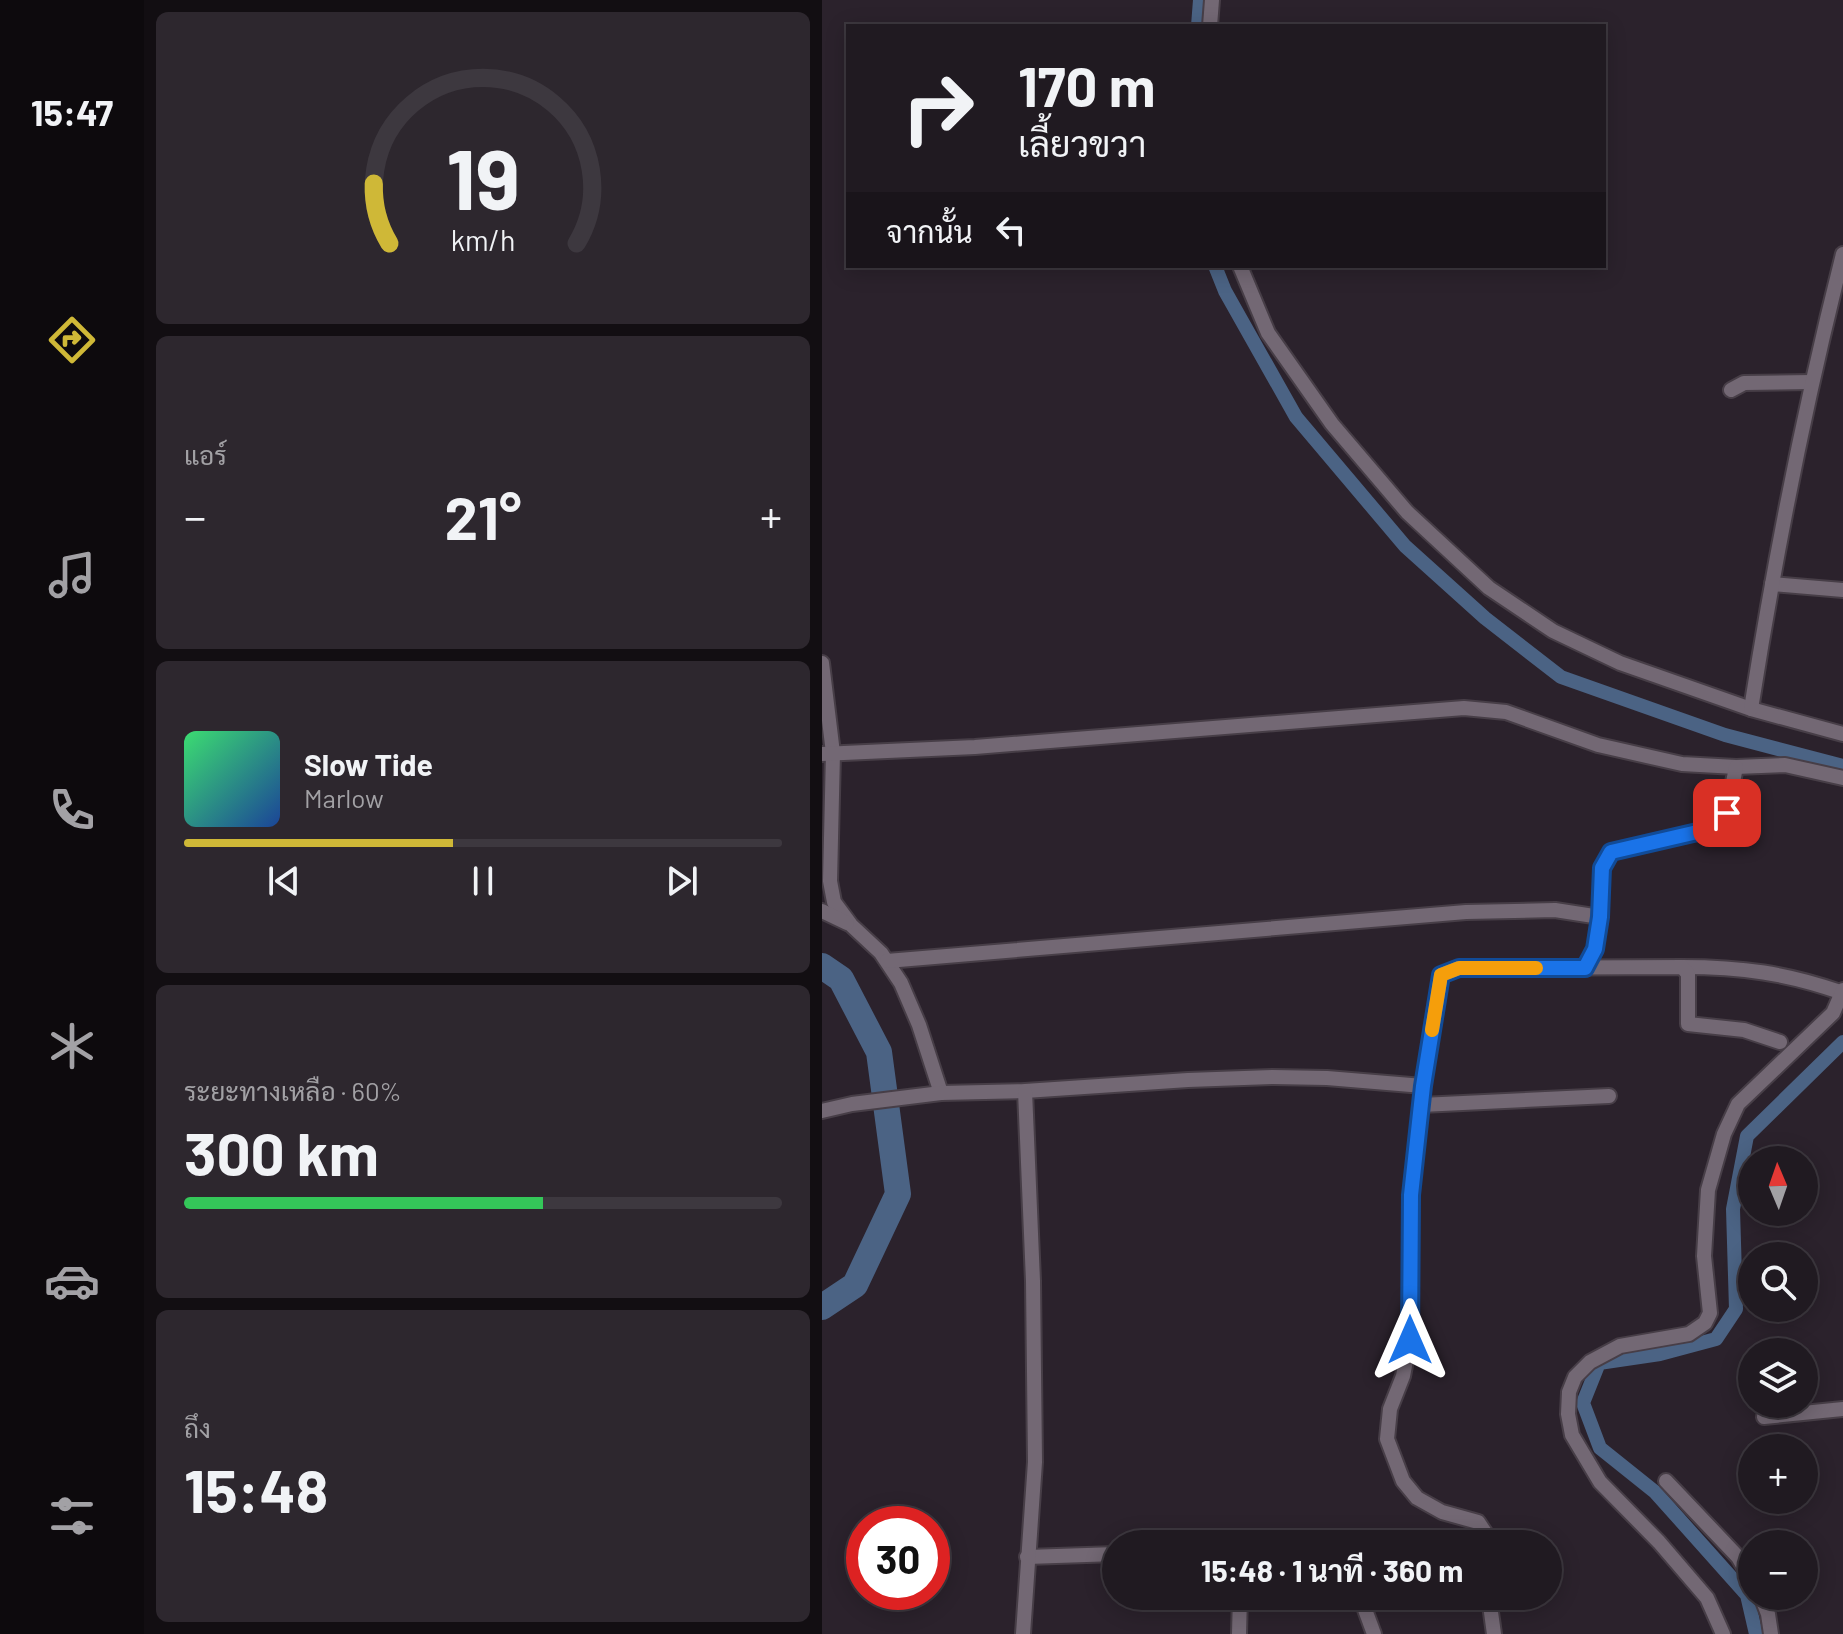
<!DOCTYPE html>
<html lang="th">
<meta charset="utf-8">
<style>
:root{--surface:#201a21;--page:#2d272e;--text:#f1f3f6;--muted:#a2a1a5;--line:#3d383f;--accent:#cfb837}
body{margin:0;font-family:Barlow,Sarabun,sans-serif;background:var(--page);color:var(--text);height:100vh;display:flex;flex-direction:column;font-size:30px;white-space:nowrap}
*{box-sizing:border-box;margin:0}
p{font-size:26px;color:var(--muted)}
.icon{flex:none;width:44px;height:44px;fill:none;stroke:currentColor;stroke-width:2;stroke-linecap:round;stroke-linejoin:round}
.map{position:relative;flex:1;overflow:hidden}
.sheet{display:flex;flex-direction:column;gap:12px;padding:12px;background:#120e12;width:678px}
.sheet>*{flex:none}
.banner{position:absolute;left:24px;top:24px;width:760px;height:244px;border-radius:0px;box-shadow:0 4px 20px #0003,0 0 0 2px var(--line);background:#201a21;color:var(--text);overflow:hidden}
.needle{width:52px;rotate:358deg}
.tools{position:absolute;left:916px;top:1146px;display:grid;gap:16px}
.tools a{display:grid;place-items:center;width:80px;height:80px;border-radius:50%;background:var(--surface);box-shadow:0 4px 20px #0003,0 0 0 2px var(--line);font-size:40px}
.speed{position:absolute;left:24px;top:1506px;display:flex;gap:16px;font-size:40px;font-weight:700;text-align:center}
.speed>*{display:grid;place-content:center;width:104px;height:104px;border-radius:50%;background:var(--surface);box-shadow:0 4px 20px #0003,0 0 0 2px var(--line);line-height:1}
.speed .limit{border:12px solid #d22;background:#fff;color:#111}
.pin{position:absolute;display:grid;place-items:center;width:68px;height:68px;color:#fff;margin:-34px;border-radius:16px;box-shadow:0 4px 12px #0006}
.me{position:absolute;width:88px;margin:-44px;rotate:0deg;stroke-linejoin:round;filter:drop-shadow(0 0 6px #0008)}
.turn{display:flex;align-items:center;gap:28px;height:168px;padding:0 40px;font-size:36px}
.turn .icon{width:104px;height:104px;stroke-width:2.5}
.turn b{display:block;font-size:56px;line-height:68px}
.then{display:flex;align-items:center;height:76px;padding:0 40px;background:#0003;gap:16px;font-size:30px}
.big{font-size:60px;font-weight:700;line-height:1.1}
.sheet .card{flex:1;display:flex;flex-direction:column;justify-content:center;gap:12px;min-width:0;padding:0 28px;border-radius:12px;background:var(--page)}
.sheet .dial{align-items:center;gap:0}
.dial svg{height:208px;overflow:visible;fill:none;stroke:var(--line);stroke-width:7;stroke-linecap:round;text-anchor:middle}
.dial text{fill:var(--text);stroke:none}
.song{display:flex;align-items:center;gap:24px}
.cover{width:96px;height:96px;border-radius:12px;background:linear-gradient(135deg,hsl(140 70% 55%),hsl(220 70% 35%))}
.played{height:8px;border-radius:4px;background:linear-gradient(90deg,var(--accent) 45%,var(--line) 45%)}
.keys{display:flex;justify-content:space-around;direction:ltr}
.heat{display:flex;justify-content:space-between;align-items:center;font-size:44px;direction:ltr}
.charge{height:12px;border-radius:6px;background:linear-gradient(90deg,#34c759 60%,var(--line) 0)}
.trip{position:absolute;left:280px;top:1530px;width:460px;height:80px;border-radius:40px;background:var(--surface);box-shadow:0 4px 20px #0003,0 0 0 2px var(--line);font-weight:700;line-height:80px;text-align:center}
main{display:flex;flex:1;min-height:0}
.dock{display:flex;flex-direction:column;width:144px;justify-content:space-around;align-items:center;background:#0d0a0d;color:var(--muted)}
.dock .icon{width:56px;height:56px}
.dock .active{color:var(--accent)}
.dock b{font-size:36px;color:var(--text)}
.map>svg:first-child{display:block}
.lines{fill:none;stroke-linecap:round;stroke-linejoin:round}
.canal{stroke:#4b6384;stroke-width:14}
.river{stroke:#4b6384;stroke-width:26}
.street-casing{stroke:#473e47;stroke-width:18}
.street{stroke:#736874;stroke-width:14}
.route-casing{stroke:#114b97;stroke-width:20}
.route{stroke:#1a73e8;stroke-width:14}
.slow{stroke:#f59e0b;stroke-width:14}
</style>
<main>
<nav class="dock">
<b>15:47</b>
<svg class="icon active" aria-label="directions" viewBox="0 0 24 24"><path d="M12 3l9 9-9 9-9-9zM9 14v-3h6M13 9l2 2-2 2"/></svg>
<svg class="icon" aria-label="music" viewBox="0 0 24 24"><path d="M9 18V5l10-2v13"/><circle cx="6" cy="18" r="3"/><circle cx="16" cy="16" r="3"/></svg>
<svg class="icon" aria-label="phone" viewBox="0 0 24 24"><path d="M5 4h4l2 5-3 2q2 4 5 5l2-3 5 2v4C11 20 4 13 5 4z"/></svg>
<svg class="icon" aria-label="climate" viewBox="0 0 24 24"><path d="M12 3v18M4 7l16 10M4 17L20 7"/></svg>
<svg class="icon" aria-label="car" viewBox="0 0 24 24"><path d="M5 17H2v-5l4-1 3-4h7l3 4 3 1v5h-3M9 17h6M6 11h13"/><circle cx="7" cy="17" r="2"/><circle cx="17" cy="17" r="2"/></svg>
<svg class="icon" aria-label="filters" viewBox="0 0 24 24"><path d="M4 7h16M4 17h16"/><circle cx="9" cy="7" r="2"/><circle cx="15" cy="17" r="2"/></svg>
</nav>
<section class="sheet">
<div class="card dial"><svg viewBox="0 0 100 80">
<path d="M14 69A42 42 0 1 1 86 69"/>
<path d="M14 69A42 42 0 0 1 8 46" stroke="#cfb837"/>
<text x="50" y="56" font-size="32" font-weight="700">19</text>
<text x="50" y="72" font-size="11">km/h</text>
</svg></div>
<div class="card"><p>แอร์</p>
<div class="heat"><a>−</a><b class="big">21°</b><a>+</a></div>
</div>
<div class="card">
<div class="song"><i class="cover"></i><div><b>Slow Tide</b><p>Marlow</p></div></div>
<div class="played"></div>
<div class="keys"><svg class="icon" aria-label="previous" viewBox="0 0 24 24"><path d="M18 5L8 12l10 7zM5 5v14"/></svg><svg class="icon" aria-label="pause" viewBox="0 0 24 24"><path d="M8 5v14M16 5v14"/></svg><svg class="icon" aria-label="next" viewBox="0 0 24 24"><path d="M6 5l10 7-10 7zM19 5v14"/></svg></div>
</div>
<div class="card"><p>ระยะทางเหลือ · 60%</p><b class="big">300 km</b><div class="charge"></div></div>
<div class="card"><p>ถึง</p><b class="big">15:48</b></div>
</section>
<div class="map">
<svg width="1021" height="1634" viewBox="0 0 1021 1634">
<rect width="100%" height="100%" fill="#2b222c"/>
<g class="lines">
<g class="canal">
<polyline points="376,26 378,0"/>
<polyline points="393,266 403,291 474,417 583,546 663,618 739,677 903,735 1021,766"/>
<polyline points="934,1634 925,1595 833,1492 778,1448 761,1403 777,1363 838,1354 894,1339 914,1309 911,1209 925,1136 1021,1042"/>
</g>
<polyline class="river" points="0,966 19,979 57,1052 76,1194 33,1285 0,1307"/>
<g class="street-casing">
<g id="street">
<polyline points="388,26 390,0"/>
<polyline points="418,266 446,333 510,424 585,512 667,588 731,631 798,663 929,709 1021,734"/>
<polyline points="909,390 922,383 989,382"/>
<polyline points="950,584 1021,590"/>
<polyline points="0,663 11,753 8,881 12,902 29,925 59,953 79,983 97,1025 119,1093"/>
<path d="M929,709C953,556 983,404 1021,254"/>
<polyline points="0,754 153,747 642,708 684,712 776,745 860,764 914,767 963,765 1021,778"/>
<polyline points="0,911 25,923"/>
<polyline points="65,961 644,912 733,910 778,917"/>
<path d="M860,967C919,967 965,973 1021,993"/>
<polyline points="763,968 773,949 778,917 780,868 789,852 897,827 905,813 914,767"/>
<polyline points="599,1105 787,1096"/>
<polyline points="0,1111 30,1104 119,1093 203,1091 366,1080 451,1077 505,1078 601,1086"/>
<polyline points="942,1417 1021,1409"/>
<polyline points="844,1481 916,1557 930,1581"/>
<path d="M452,1544C472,1542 504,1532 521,1544"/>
<polyline points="667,1544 666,1537 656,1522 620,1512 595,1498 581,1481 565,1439 568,1409 581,1376 588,1340 589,1195 601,1086 619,975 637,968 860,967 866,974 866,1024 922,1030 958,1042"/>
<polyline points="205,1557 294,1554"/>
<polyline points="538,1596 552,1634"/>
<polyline points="663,1596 668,1605 672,1634"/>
<polyline points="939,1596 946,1614 949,1634"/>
<polyline points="201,1634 213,1462 211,1281 203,1091"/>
<polyline points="417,1634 418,1596"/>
<polyline points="901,1634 885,1598 837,1542 778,1482 750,1435 746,1414 747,1392 753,1377 768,1362 798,1346 867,1334 883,1323 888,1313 882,1256 886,1190 902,1134 916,1104 1011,1013 1021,990"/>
</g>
</g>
<use href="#street" class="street"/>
</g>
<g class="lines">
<g class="route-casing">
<polyline id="route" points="588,1340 589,1195 601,1086 619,975 637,968 763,968 773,949 778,917 780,868 789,852 897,827 905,813"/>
</g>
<use href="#route" class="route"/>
<polyline class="slow" points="610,1030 619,975 637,968 714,968"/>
</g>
</svg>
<div class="tools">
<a><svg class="needle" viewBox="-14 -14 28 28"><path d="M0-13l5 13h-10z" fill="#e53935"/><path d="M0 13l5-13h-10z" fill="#a2a1a5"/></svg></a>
<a><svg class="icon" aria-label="search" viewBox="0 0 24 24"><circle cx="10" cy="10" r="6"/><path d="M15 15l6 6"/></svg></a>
<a><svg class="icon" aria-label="layers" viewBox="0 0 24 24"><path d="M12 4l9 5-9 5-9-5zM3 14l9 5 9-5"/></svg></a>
<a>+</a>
<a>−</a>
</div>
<div class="speed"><div class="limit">30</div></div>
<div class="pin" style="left:905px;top:813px;background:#d93025"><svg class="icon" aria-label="arrive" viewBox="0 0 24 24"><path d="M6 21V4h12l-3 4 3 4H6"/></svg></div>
<svg class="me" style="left:588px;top:1340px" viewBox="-20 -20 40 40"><path d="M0-17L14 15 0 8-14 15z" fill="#1a73e8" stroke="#fff" stroke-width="4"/></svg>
<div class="trip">15:48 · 1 นาที · 360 m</div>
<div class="banner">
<div class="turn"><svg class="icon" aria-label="right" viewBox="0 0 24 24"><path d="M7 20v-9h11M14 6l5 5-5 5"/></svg><div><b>170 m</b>เลี้ยวขวา</div></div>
<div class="then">จากนั้น<svg class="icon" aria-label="left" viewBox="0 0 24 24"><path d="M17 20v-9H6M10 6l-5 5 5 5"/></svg></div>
</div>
</div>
</main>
